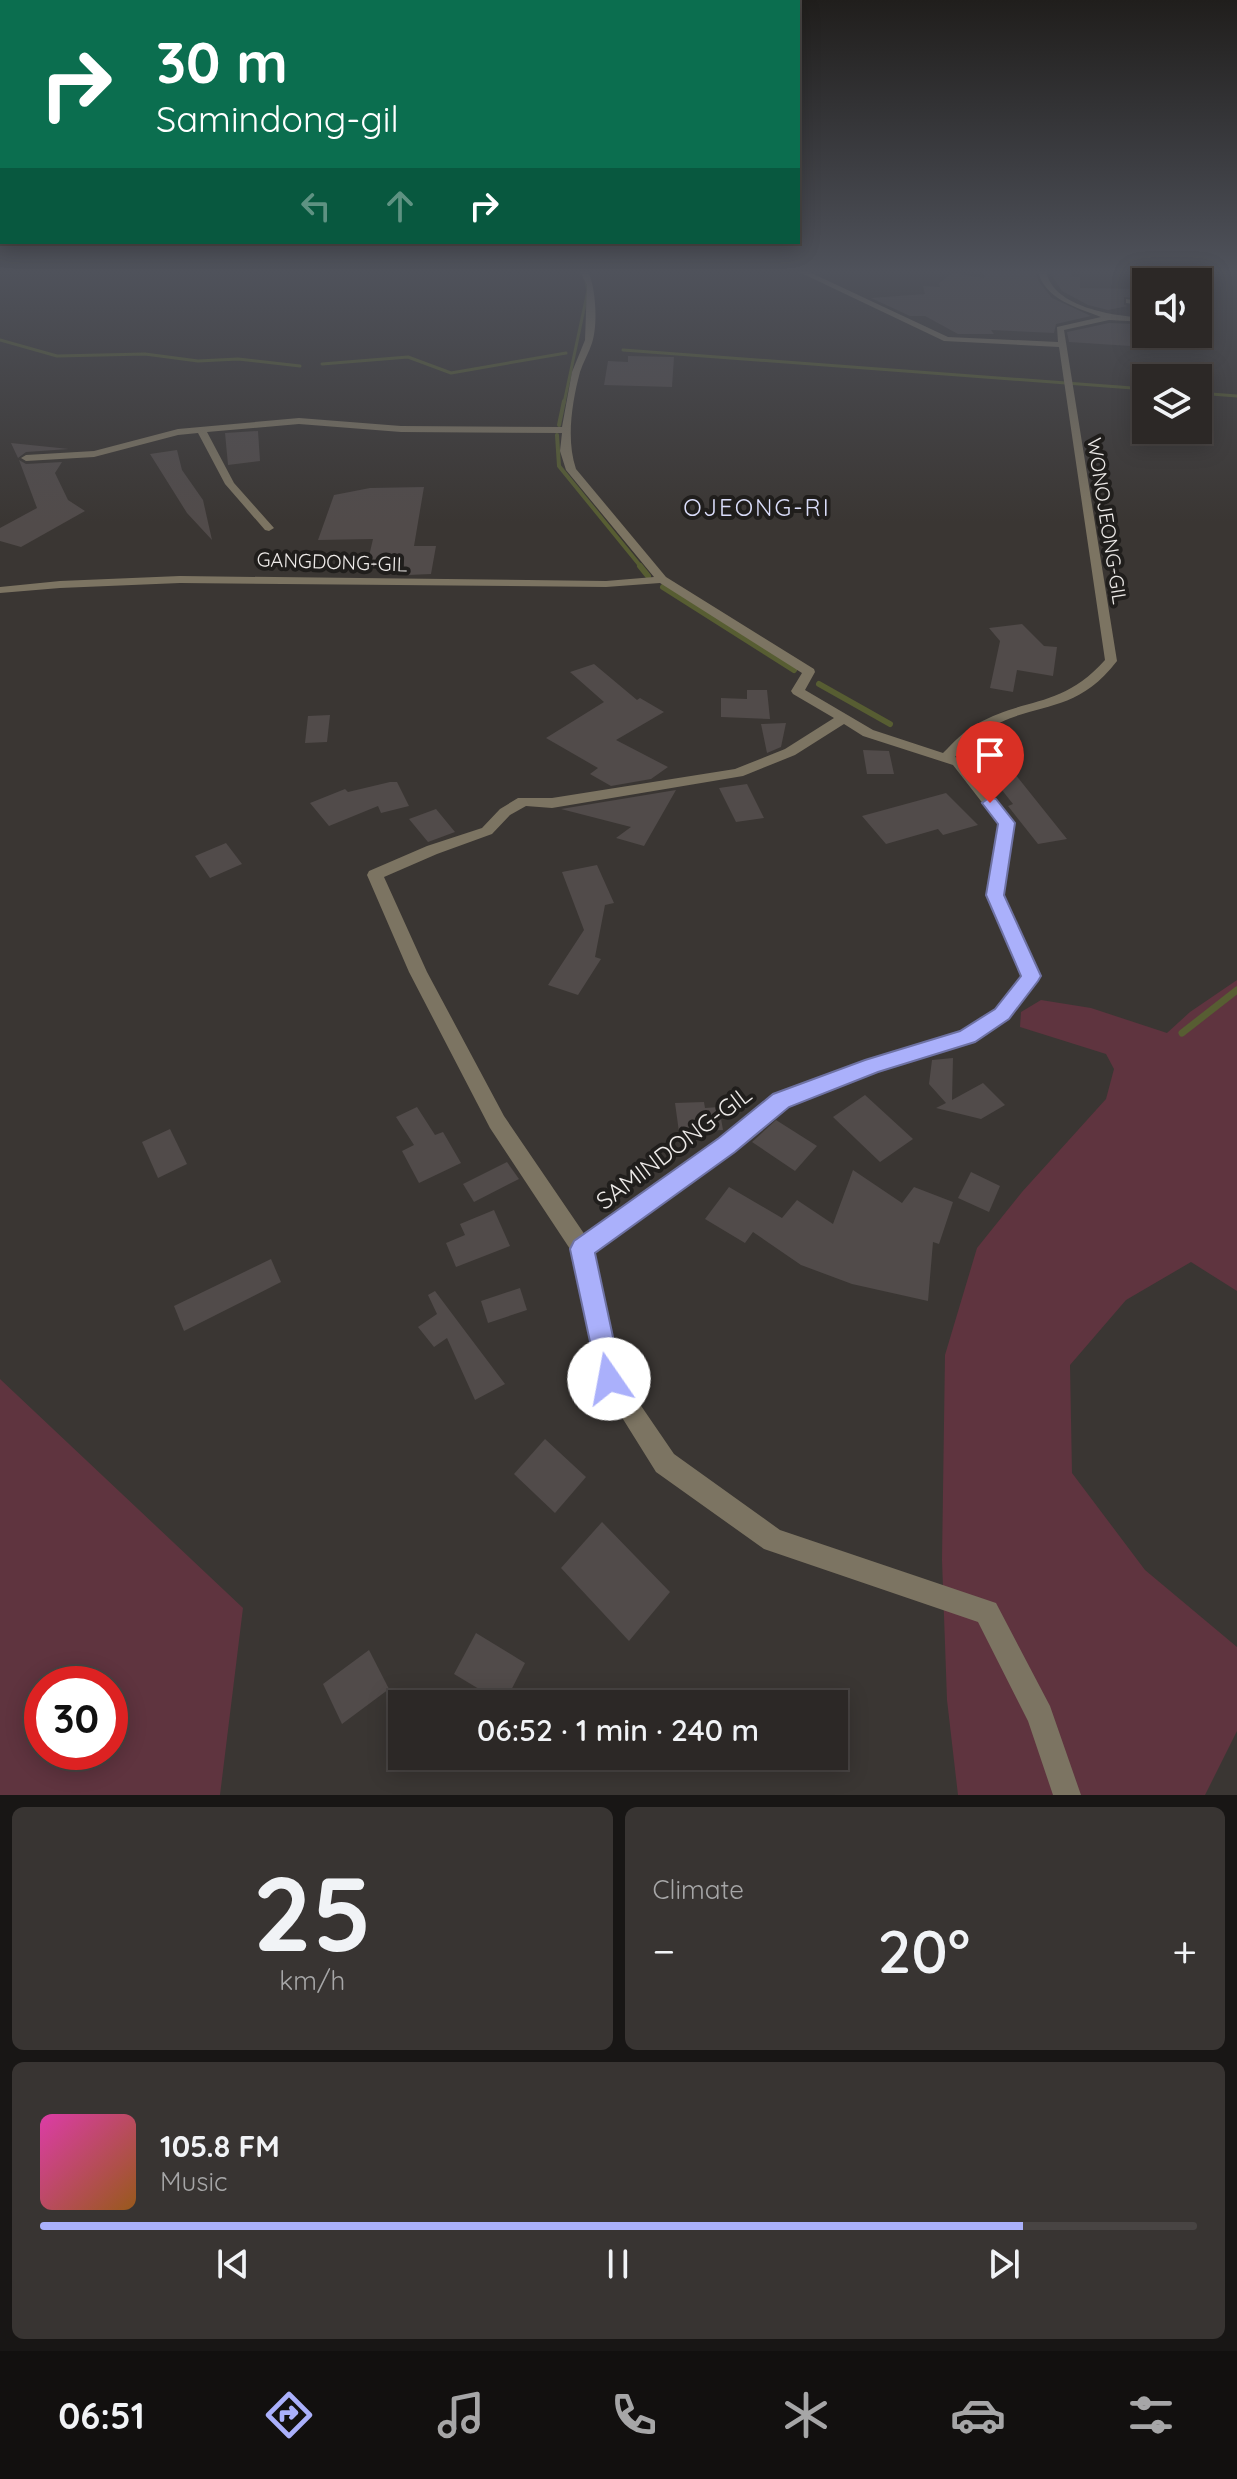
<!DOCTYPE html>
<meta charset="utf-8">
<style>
:root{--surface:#2c2826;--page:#383432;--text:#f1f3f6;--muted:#a6a6a7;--line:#484443;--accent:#aab0fb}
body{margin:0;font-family:Quicksand,sans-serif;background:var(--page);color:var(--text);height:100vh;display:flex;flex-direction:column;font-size:30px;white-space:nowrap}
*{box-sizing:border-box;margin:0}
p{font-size:26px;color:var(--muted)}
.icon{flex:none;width:44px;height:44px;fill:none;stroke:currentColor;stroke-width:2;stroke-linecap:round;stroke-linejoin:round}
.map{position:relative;height:1795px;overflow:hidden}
.details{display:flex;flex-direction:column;gap:12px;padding:12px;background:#181615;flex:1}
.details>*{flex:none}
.banner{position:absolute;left:0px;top:0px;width:800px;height:244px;box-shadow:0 4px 20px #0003,0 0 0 2px var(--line);background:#0b6e4f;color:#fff;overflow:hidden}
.buttons{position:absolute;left:1132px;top:268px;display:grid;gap:16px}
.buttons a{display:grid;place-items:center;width:80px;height:80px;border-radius:0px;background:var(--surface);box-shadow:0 4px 20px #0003,0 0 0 2px var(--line);font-size:40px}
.speed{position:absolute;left:24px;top:1666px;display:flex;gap:16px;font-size:40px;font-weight:700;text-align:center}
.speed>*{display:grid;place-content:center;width:104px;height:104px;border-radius:50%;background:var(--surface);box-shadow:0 4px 20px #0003,0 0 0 2px var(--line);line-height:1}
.speed .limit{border:12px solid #d22;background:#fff;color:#111}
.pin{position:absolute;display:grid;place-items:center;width:68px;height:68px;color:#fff;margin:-82px -34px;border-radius:50% 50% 50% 0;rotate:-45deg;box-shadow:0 0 8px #0007}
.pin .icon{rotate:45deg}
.me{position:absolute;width:88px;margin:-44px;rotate:348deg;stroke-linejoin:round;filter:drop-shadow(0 0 6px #0008)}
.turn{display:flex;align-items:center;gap:28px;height:168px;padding:0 24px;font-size:36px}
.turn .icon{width:104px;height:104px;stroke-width:2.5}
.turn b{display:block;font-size:56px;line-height:68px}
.lanes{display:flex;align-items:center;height:76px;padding:0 24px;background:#0003;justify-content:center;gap:40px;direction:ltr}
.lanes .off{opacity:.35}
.big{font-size:60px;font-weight:600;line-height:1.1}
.details .card{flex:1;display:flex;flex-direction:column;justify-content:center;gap:12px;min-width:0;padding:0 28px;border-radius:12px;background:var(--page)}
.details .dial{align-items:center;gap:0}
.dial b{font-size:104px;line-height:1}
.song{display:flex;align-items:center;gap:24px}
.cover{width:96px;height:96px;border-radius:12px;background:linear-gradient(135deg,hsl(320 70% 55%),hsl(30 70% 35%))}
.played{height:8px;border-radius:4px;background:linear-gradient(90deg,var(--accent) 85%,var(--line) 85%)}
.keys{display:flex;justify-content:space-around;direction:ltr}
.heat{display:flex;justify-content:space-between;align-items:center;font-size:44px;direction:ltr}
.details .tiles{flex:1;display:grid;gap:12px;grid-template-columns:1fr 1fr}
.card:last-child{grid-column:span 2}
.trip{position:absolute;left:388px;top:1690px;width:460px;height:80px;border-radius:0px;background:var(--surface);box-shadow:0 4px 20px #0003,0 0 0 2px var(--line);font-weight:600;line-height:80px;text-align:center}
.tabs{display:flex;height:128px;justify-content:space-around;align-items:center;background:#12100f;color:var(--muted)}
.tabs .icon{width:56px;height:56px}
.tabs .on{color:var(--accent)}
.tabs b{font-size:36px;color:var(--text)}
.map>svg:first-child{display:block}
.green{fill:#5f343f;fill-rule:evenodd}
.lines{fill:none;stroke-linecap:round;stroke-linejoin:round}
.stream-far3{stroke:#575d32;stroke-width:3}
.stream-far2{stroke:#575d32;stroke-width:4}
.stream-far1{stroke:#575d32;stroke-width:6}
.stream{stroke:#575d32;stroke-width:7}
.building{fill:#514b4a}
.street{fill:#7c7462;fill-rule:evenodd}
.route{fill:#aab0fb;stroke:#6e72a3;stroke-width:2}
.labels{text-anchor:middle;stroke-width:8;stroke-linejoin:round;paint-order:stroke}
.far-street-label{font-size:20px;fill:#edeae8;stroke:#201e1c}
.far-quarter-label{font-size:24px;letter-spacing:2px;fill:#daddfa;stroke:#201e1c}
.street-label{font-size:24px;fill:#edeae8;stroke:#201e1c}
</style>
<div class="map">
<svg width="1237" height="1795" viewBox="0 0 1237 1795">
<rect width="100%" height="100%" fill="#3a3633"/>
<g class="green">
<polygon points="1237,980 1237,1291 1191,1262 1126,1300 1070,1365 1072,1473 1145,1570 1237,1647 1237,1731 1205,1795 958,1795 947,1700 942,1560 945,1355 977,1248 1022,1192 1106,1099 1114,1069 1106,1054 1020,1027 1021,1012 1041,1000 1091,1008 1167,1033 1190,1012"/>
<path d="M0,1379L243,1608L220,1795H0ZM42,1684H110V1752H42Z"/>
</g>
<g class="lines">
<g class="stream-far3">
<polyline points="0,340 57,356 145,354 198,361 238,359 300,366"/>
<polyline points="623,350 1146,389"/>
<polyline points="322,364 408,357 451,373 566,353"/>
<polyline points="1198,393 1237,396"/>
<polyline points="564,403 588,290 584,275 577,271"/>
</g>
<g class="stream-far2">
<polyline points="559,425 564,401"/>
<polyline points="557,435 559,466 642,568"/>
</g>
<g class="stream-far1">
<polyline points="640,566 648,576"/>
<polyline points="663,587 794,670"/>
<polyline points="819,684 890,724"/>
</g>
<polyline class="stream" points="1182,1033 1237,990"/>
</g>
<g class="building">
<polygon points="984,271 1035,271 1039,282 1052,298 1091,316 1056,324 1054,333 991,330 994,334 958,334 925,316 910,316 871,298 925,294 923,286 940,287 939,283 953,273 984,278"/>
<polygon points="1049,271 1072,271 1072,276 1080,277 1080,288 1146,289 1146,299 1124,297 1124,305 1128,306 1108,310 1088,305 1062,291"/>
<polygon points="1109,323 1135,324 1146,330 1146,347 1069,342 1067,332"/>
<polygon points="628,356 674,357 672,387 604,385 608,361 628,362"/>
<polygon points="258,431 260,461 228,465 225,433"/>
<polygon points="11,443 69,449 26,452 18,458"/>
<polygon points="177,450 182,470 203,500 212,540 187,513 150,454"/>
<polygon points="19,460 26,464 62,462 55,473 68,500 85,511 21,547 0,541 0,528 37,508"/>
<polygon points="424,487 414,546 436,546 431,574 408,575 410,568 366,569 373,539 318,540 334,495 370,488"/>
<polygon points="1022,624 1044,646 1057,647 1053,676 1017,670 1013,692 990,688 1000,641 989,628"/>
<polygon points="594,664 637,700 640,698 664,712 616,740 668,767 651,779 611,786 590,774 598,768 546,738 604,702 570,672"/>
<polygon points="747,690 767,690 770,719 721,717 721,698 747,699"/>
<polygon points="330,715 327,742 305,743 308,716"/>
<polygon points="786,723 781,747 767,753 761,724"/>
<polygon points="863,750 889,751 894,774 867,774"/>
<polygon points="1015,774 1067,839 1038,844 1008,806 1013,804 994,780"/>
<polygon points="390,782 397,782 409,806 381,813 378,806 329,826 310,803 345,789 348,792"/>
<polygon points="747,784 764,818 736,822 719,788"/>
<polygon points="676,790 644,846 616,838 631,827 561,809"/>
<polygon points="946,793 978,825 943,835 938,829 886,844 862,816"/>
<polygon points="436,809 455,832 428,842 409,819"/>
<polygon points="226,843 242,864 210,878 195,856"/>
<polygon points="597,865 614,903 605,905 595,957 601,959 578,995 548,985 584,930 562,872"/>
<polygon points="953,1058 952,1100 983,1083 1005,1105 981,1119 936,1108 946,1103 929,1084 932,1060"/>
<polygon points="865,1095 913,1139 880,1162 833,1117"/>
<polygon points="704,1102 705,1108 719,1107 723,1130 679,1132 675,1103"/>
<polygon points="417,1107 435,1135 443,1132 461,1163 419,1183 402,1151 414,1145 396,1117"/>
<polygon points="776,1120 817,1146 795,1171 752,1142"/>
<polygon points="170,1129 187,1164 158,1178 142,1142"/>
<polygon points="507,1162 519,1179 474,1202 463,1184"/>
<polygon points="853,1170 902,1203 914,1187 953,1202 939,1244 933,1242 928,1301 852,1284 801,1265 753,1232 745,1243 705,1219 729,1187 782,1218 797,1200 833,1224"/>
<polygon points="971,1172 1000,1186 989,1212 958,1198"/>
<polygon points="494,1210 510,1246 456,1267 446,1243 465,1235 460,1224"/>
<polygon points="271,1259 281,1282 184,1331 174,1306"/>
<polygon points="520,1288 527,1310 488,1323 481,1301"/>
<polygon points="435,1291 462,1327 505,1384 475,1400 447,1338 434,1347 418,1327 437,1314 428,1295"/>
<polygon points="545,1439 586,1477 555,1513 514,1474"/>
<polygon points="602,1522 670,1592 629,1641 561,1568"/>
<polygon points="476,1633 525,1663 504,1704 454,1674"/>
<polygon points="369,1650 389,1689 342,1724 323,1684"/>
</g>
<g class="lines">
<g class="street">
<path d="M580,271H588C596,288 598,325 592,343C589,353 583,362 580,372C572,402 566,440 576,469L666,577L814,669L815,672L805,690L873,730L943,753C954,742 964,731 977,724C1027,696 1061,709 1105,660L1059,347L944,341L797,271H807L948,337L1058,342L1057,327L1101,317C1078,308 1044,299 1038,271H1046C1053,308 1115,316 1146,318V322L1109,320L1064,330L1117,661C1073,718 1034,699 983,732C972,738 964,748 955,757L963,759L1013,823L1003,895L1040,976L1037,980L1008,1019L973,1041L878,1071L788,1106L734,1151L593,1253L620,1375L674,1454L780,1530L996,1603L1050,1706L1081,1795H1053L1028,1721L978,1622L764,1549L656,1472L598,1379L572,1252L490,1128L409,972L367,875L369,871L427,846L482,828L500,809L518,798H552L735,769L785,749L834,718L793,694L791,691L802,673L660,583L606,587L180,583L60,588L0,593V587L60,581L180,576L606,581L654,577L566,470L560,451L562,433L401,432L299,424L207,432L234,483L274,528L269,531L265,530L225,484L198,433L178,435L94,457L26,461L21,458L26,455L94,451L178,429L299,418L401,426L562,427L572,372L585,340L587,285ZM844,724L863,736L953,765L998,823L987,895L1022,975L996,1009L961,1031L865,1061L774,1096L720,1139L585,1235L504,1116L427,972L384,877L437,854L492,834L510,815L526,806L552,808L743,776L795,755Z"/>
<polygon points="1126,299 1146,302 1146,306 1126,303"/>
</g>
</g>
<linearGradient id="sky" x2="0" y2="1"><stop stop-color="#201e1c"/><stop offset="0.52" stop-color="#4f525b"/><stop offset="1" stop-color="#4f525b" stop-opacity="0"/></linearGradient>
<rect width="1237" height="522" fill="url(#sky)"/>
<polygon class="route" points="990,797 996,799 1015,823 1004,895 1041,976 1038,981 1009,1019 975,1042 878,1072 789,1107 735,1152 595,1253 622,1379 618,1388 609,1391 600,1388 570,1249 574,1241 719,1138 773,1094 865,1060 960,1031 995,1009 1021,976 986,895 998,824 982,803"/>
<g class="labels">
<g class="far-street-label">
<text transform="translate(1107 521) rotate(81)" y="7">WONOJEONG-GIL</text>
<text transform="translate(332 562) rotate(2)" y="7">GANGDONG-GIL</text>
</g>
<g class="far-quarter-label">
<text x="757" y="516">OJEONG-RI</text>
</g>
<g class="street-label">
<text transform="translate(674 1148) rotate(-37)" y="8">SAMINDONG-GIL</text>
</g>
</g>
</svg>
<div class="buttons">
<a><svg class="icon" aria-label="sound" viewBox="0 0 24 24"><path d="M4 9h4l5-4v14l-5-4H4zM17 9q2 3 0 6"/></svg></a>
<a><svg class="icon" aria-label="layers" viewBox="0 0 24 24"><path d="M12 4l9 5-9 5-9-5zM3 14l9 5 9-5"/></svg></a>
</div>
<div class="speed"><div class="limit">30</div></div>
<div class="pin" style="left:990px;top:803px;background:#d93025"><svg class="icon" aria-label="arrive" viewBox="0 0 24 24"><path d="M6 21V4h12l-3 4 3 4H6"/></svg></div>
<svg class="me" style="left:609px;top:1379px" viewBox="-20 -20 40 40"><circle r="19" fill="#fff"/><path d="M0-13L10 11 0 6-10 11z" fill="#aab0fb"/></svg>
<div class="trip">06:52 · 1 min · 240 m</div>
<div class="banner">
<div class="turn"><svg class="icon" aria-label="right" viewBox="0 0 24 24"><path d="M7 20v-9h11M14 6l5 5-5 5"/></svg><div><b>30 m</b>Samindong-gil</div></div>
<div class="lanes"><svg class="icon off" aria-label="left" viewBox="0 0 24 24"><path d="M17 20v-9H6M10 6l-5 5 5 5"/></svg><svg class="icon off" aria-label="ahead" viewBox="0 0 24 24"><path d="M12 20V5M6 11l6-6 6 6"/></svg><svg class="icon" aria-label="right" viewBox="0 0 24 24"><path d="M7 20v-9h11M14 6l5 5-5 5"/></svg></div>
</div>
</div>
<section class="details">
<div class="tiles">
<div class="card dial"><b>25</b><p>km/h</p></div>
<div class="card"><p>Climate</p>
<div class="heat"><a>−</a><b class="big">20°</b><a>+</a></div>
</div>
<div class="card">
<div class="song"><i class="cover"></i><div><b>105.8 FM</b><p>Music</p></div></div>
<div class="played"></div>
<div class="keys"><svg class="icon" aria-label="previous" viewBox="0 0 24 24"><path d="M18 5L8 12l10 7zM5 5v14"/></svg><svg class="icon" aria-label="pause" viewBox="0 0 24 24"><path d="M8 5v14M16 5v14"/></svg><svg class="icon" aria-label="next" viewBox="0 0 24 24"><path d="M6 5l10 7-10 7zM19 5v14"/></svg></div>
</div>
</div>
</section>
<nav class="tabs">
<b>06:51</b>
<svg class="icon on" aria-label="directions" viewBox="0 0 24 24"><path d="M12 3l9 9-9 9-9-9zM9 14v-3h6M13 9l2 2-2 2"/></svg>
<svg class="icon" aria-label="music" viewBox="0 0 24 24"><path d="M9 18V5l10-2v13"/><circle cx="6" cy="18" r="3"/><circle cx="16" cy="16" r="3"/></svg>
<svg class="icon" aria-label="phone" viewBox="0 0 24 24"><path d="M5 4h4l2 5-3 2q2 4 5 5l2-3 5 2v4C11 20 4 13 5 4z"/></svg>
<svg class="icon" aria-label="climate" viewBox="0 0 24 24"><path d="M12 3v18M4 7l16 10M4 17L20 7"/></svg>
<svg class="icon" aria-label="car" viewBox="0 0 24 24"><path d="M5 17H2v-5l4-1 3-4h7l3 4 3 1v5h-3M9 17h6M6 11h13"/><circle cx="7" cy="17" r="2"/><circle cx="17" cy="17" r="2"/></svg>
<svg class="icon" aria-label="filters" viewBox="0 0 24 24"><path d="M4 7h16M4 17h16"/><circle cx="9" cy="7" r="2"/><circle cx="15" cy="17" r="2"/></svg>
</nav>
